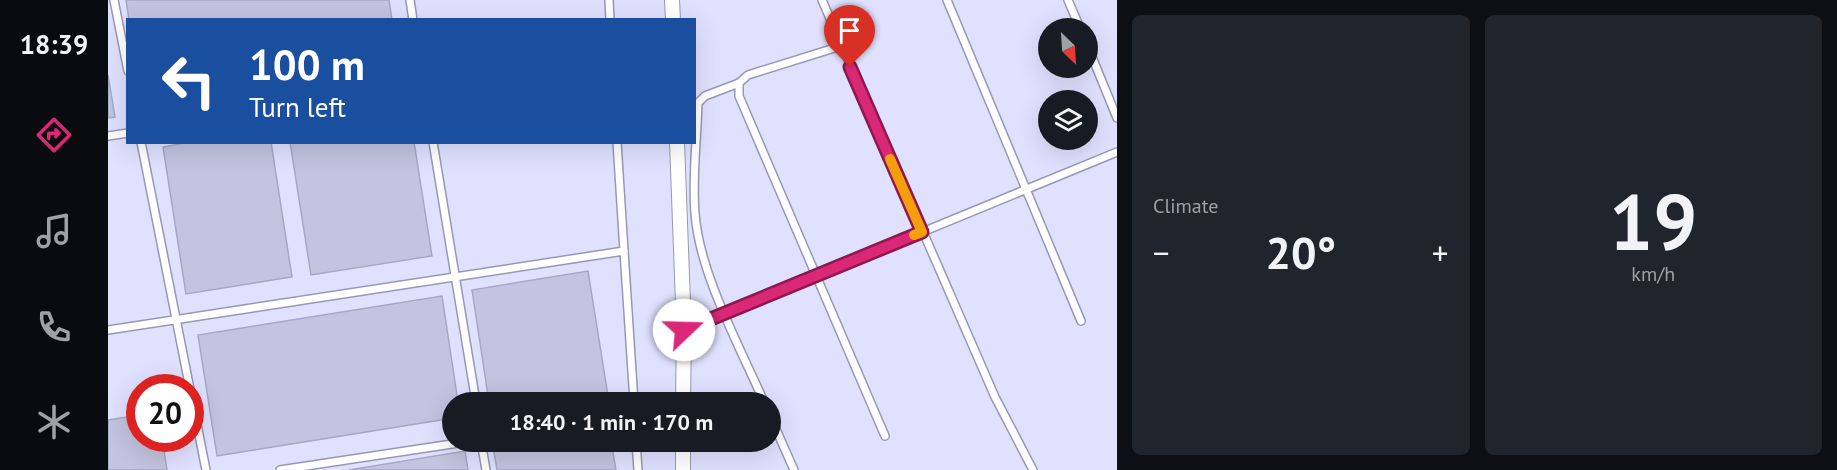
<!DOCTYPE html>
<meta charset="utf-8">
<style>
:root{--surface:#171b24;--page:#20242c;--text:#f1f3f6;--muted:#9ea1a6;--accent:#db2777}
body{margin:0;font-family:"PT Sans",sans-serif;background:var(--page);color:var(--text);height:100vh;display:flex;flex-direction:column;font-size:22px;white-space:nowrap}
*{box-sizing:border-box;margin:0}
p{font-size:20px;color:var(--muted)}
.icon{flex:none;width:33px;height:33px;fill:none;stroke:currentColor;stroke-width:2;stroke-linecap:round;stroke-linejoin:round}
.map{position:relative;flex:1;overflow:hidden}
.sheet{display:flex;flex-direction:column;gap:15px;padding:15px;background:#0d0f14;width:720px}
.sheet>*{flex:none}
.guide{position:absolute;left:18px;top:18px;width:570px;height:126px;border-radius:0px;box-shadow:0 6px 24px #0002;background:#1a4fa0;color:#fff;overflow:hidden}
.needle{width:39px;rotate:155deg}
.controls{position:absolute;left:930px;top:18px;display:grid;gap:12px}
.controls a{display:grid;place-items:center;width:60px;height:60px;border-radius:50%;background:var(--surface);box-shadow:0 6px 24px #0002;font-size:30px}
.speed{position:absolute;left:18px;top:374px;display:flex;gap:12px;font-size:30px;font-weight:700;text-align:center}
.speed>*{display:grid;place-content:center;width:78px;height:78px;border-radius:50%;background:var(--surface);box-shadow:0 6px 24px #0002;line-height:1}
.speed .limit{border:9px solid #d22;background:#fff;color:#111}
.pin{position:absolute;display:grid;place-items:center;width:51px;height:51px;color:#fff;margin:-62px -26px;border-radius:50% 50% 50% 0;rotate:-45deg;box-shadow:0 0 6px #0007}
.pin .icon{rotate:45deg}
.me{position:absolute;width:66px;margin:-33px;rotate:69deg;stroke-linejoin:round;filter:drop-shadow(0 0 4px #0008)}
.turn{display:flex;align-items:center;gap:21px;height:126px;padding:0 24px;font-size:27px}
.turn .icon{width:78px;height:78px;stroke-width:2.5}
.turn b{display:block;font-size:42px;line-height:51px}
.big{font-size:45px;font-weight:800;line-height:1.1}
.sheet .card{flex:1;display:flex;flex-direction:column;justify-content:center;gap:9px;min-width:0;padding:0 21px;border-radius:9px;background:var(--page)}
.sheet .dial{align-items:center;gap:0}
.dial b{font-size:78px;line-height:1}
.heat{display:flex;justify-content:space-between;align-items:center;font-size:33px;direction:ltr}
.sheet .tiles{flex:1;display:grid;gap:15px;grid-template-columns:repeat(2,1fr)}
.trip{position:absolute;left:334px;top:392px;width:339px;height:60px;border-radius:30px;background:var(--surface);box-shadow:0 6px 24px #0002;font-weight:800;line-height:60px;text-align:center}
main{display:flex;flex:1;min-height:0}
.tabs{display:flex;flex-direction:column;width:108px;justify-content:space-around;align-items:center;background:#090b0e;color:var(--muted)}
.tabs .icon{width:42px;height:42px}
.tabs .on{color:var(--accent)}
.tabs b{font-size:27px;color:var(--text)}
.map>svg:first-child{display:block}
.building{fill:#c2c4e0;stroke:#a6a7c3;stroke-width:1.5}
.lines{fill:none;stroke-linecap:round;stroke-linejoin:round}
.service-casing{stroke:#9798b4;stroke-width:10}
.minor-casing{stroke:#9798b4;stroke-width:16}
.service{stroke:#fff;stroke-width:7}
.minor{stroke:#fff;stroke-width:14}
.route-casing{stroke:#8e194d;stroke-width:15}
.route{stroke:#db2777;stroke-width:10}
.slow{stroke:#f59e0b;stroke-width:10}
</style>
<main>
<nav class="tabs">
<b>18:39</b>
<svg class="icon on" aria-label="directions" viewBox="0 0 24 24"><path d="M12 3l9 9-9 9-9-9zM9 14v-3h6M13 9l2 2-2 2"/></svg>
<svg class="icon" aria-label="music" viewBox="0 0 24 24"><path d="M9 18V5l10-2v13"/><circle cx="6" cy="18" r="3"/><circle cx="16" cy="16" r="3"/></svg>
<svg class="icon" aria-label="phone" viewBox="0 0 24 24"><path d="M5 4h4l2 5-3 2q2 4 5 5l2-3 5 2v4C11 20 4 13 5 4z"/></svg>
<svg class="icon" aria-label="climate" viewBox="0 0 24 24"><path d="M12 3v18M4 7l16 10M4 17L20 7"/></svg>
</nav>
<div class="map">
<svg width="1009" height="470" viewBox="0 0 1009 470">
<rect width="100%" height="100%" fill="#e0e1ff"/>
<g class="building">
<polygon points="18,0 281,0 284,20 21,20"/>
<polygon points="0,75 7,117 0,118"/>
<polygon points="82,142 163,142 184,277 78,294 55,147"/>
<polygon points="182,142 306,142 324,256 203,275"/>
<polygon points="480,271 500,396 465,402 381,402 364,290"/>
<polygon points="334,296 350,402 345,402 345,418 109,456 90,335"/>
<polygon points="32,415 32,438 54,438 59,470 0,470 0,420"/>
<polygon points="418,441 503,441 508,470 389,470 385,446"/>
<polygon points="357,451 360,470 241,470"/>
</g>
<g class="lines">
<g class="service-casing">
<g id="service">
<polyline points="6,0 20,71"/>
<polyline points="302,0 305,20"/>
<polyline points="501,0 502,20"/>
<polyline points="714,0 887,397 925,470"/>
<polyline points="839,0 973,321"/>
<polyline points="960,0 972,28"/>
<polyline points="733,46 640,75 631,83 631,96 777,436"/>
<polyline points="980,47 1009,118"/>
<path d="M631,83L597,96L590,103C589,139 584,176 587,213C591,273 632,347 656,402"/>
<polyline points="0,136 20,133"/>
<polyline points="33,142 98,470"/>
<polyline points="325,142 368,402"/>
<polyline points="509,142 516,251"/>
<polyline points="0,330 516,251 526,402"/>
<polyline points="576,330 1009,152"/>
<polyline points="663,418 686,470"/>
<polyline points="373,441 378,470"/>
<polyline points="528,441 530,470"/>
<polyline points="172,470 364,441"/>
</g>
</g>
<g class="minor-casing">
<g id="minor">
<polyline points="564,0 565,20"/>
<polyline points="569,142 576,330 575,402"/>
<polyline points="575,470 575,441"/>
</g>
</g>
<use href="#service" class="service"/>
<use href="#minor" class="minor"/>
</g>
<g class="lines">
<g class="route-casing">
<polyline id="route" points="576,330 814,232 742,67"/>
</g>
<use href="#route" class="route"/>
<polyline class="slow" points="782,159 814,232 806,235"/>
</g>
</svg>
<div class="controls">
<a><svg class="needle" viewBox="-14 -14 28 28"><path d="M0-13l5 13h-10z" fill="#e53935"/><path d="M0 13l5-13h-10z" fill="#9ea1a6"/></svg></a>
<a><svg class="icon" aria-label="layers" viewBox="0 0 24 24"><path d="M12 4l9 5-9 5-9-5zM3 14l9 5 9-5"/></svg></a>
</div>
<div class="speed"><div class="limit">20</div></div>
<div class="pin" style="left:742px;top:67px;background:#d93025"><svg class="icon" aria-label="arrive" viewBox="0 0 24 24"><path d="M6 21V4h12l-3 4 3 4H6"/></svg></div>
<svg class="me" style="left:576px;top:330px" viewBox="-20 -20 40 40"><circle r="19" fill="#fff"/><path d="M0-13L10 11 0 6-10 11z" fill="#db2777"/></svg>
<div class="trip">18:40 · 1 min · 170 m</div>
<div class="guide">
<div class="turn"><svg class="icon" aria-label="left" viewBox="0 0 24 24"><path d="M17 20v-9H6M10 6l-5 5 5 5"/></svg><div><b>100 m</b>Turn left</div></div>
</div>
</div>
<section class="sheet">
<div class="tiles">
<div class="card"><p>Climate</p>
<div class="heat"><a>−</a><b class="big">20°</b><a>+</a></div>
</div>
<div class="card dial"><b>19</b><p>km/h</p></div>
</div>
</section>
</main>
